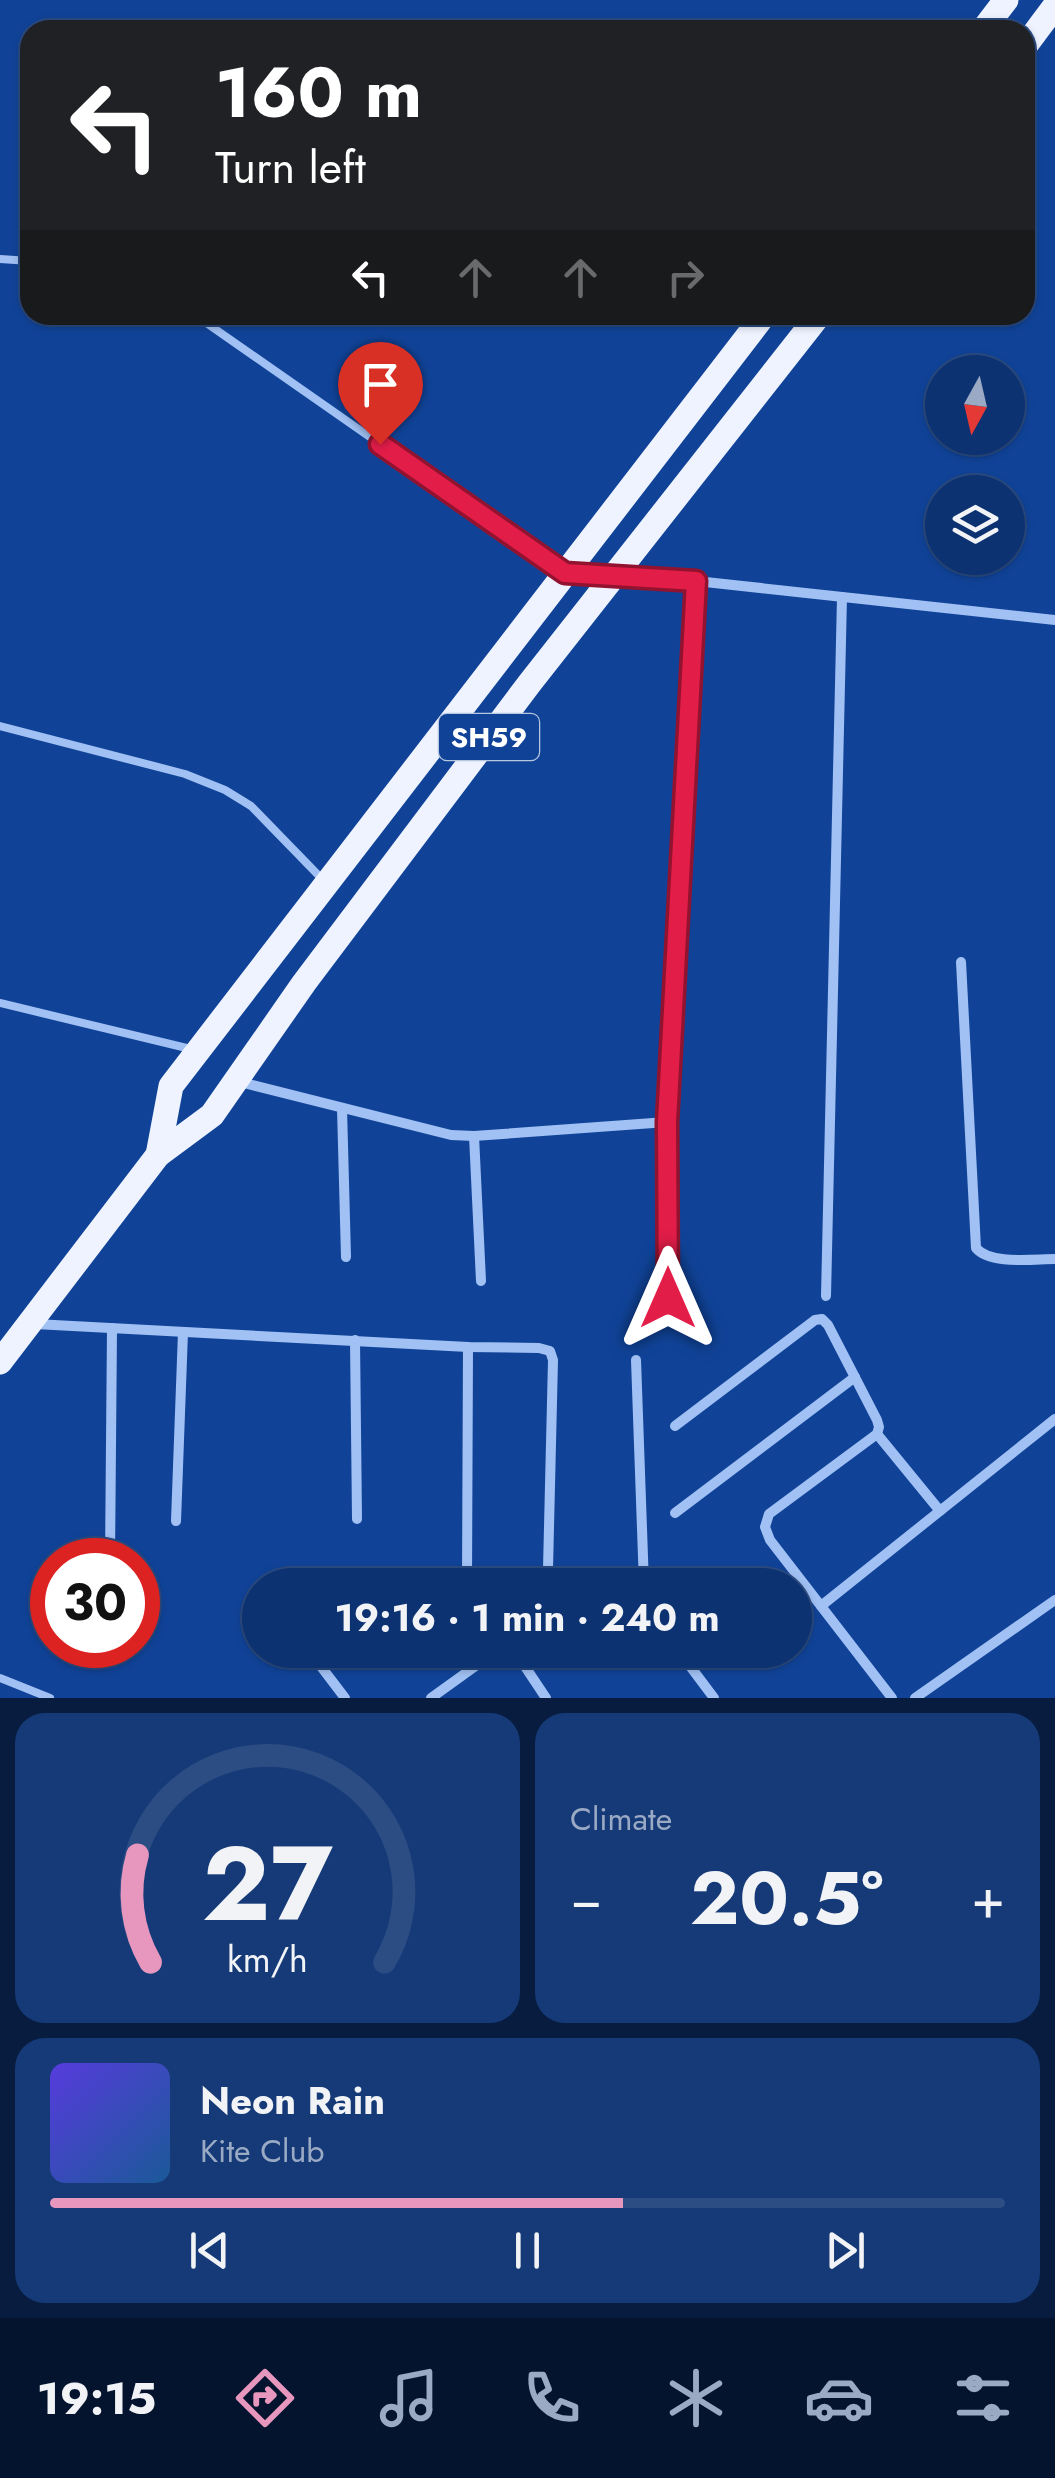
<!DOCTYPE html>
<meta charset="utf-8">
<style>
:root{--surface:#0c3272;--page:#153a77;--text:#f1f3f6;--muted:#9aaac4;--line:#2c4d84;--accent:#e797bd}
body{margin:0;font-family:Jost,sans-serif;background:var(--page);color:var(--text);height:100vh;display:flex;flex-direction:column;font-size:38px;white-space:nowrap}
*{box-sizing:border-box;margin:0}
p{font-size:32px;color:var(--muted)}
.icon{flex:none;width:55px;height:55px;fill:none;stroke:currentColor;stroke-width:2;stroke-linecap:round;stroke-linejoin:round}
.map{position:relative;height:1698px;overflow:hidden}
.sheet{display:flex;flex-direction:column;gap:15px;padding:15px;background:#071c3f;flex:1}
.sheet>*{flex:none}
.top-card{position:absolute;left:20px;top:20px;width:1015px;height:305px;border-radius:30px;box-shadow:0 2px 8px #0004,0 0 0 2px var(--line);background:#202124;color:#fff;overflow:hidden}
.needle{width:65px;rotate:188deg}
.controls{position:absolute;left:925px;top:355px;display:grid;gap:20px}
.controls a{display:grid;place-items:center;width:100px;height:100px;border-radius:50%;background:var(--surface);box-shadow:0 2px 8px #0004,0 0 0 2px var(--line);font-size:50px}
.speed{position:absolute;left:30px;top:1538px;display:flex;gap:20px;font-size:50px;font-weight:700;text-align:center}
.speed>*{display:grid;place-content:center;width:130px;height:130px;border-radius:50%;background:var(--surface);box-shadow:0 2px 8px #0004,0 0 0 2px var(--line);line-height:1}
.speed .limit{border:15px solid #d22;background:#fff;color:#111}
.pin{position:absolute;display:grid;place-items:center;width:85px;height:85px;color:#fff;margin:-102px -42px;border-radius:50% 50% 50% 0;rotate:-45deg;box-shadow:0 0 10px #0007}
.pin .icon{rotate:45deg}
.me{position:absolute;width:110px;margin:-55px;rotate:0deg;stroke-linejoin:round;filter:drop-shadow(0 0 8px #0008)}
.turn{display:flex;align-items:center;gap:35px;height:210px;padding:0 30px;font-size:45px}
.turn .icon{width:130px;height:130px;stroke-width:2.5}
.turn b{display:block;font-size:70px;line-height:85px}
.lanes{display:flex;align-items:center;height:95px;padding:0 30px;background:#0003;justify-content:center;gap:50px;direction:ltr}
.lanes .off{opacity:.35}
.big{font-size:75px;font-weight:700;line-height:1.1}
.sheet .tile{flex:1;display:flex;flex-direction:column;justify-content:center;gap:15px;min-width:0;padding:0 35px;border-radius:30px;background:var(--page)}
.sheet .dial{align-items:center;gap:0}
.dial svg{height:260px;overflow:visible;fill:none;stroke:var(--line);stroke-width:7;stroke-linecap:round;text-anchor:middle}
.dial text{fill:var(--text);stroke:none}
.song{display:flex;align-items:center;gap:30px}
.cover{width:120px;height:120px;border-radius:15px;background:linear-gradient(135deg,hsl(250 70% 55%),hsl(210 70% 35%))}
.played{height:10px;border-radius:5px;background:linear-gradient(90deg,var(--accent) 60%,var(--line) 60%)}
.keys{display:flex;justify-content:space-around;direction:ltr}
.heat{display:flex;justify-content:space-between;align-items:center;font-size:55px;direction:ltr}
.sheet .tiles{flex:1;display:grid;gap:15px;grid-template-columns:1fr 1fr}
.tile:last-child{grid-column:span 2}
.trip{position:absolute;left:242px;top:1568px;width:570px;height:100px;border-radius:50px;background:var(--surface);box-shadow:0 2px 8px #0004,0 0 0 2px var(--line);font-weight:700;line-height:100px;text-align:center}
.menu{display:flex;height:160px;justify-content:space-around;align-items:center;background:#05142e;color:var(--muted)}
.menu .icon{width:70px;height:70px}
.menu .current{color:var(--accent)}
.menu b{font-size:45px;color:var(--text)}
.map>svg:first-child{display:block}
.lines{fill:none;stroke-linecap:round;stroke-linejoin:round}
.service{stroke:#a1c1f4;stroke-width:8}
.minor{stroke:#a1c1f4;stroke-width:10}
.primary{stroke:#eef3ff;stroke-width:25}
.route-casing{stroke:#92132f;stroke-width:25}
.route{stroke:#e11d48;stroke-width:18}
.labels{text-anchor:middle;stroke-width:10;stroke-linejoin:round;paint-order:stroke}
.shield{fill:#104398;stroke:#b7c7e0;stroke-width:2.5}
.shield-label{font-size:28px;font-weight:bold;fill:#fff}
</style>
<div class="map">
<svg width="1055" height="1698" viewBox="0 0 1055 1698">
<rect width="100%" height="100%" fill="#104398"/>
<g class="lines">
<g class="service">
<polyline points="0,259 30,261"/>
<polyline points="195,315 562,571"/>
<polyline points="0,726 185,774 225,790 251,806 324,881"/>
<polyline points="0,1003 195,1050"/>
<polyline points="0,1678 50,1698"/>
</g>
<g class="minor">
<polyline points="571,573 696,581 1055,620"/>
<path d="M961,962L976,1248C990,1265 1033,1259 1055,1259"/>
<polyline points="236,1081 451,1135 474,1136 667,1122"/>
<polyline points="342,1108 346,1257"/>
<polyline points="474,1136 481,1281"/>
<polyline points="826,1296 842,597"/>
<polyline points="669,1298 667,1122 696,581"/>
<polyline points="35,1324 468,1347 539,1348 550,1351 553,1360 548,1569"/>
<polyline points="355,1340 357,1519"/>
<polyline points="636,1360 644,1585"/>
<polyline points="675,1426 815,1320 822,1319 828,1325 877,1420 879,1427 877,1434 769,1514 765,1527 770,1540 892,1698"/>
<polyline points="877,1434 940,1511"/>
<polyline points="675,1513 855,1377"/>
<polyline points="176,1521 183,1332"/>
<polyline points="110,1560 112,1328"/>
<polyline points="467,1583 468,1347"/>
<polyline points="821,1606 1055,1419"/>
<polyline points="509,1650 518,1656 546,1698"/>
<polyline points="678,1650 714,1698"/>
<polyline points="310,1652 345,1698"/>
<polyline points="431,1698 495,1652 503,1650"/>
<polyline points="915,1698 1055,1600"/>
</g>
<g class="primary">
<polyline points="983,30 1006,0"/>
<polyline points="1025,46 1055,6"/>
<polyline points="158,1155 171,1086 764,315"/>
<polyline points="0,1362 158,1155 212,1115 304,983 529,684 819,315"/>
</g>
</g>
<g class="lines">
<g class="route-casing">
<polyline id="route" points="380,444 565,573 696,581 667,1122 668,1298"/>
</g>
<use href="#route" class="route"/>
</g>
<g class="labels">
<rect class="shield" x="439" y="714" width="100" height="46" rx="8"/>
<g class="shield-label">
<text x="489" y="747">SH59</text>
</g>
</g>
</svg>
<div class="controls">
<a><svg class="needle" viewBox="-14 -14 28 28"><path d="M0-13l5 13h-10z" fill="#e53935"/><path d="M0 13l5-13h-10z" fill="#9aaac4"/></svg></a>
<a><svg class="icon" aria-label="layers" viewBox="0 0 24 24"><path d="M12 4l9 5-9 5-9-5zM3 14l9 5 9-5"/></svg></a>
</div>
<div class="speed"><div class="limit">30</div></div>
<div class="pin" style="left:380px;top:444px;background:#d93025"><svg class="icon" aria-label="arrive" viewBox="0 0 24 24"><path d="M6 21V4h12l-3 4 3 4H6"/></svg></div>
<svg class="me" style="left:668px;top:1298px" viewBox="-20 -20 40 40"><path d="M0-17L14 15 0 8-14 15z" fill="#e11d48" stroke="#fff" stroke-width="4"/></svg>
<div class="trip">19:16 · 1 min · 240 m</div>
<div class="top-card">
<div class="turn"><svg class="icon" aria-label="left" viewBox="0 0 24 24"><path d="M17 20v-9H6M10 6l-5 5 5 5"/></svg><div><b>160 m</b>Turn left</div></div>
<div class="lanes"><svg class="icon" aria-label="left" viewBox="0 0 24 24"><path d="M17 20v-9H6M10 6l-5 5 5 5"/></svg><svg class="icon off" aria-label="ahead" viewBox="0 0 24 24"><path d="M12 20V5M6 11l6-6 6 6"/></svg><svg class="icon off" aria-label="ahead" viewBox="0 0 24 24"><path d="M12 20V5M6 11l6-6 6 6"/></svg><svg class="icon off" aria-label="right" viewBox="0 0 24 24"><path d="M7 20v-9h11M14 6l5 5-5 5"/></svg></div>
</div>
</div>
<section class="sheet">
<div class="tiles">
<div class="tile dial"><svg viewBox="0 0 100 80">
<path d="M14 69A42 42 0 1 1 86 69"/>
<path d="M14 69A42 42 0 0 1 10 36" stroke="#e797bd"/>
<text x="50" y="56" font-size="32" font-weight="700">27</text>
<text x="50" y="72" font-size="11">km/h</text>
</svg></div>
<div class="tile"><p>Climate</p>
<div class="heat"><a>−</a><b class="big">20.5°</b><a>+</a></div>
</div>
<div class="tile">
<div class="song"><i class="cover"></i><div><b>Neon Rain</b><p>Kite Club</p></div></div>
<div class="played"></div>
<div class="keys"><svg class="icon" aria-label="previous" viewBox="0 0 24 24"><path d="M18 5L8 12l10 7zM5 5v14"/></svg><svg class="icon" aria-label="pause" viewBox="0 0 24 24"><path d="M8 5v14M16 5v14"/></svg><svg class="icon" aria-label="next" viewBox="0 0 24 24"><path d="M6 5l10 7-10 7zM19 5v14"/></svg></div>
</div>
</div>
</section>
<nav class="menu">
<b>19:15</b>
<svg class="icon current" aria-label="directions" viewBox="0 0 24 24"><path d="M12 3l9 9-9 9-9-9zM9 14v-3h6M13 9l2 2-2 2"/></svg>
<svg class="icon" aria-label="music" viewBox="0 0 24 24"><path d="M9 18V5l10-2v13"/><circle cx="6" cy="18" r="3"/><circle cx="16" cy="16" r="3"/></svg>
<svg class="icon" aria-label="phone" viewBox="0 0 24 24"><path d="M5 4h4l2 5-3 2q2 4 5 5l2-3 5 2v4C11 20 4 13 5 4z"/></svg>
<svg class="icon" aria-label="climate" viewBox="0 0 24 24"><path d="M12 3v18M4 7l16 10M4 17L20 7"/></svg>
<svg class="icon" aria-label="car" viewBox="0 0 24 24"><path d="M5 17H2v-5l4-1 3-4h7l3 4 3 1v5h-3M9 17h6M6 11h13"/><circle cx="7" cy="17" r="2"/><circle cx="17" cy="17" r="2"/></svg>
<svg class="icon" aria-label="filters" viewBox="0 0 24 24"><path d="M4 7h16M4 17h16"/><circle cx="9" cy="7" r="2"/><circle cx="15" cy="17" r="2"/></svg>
</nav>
